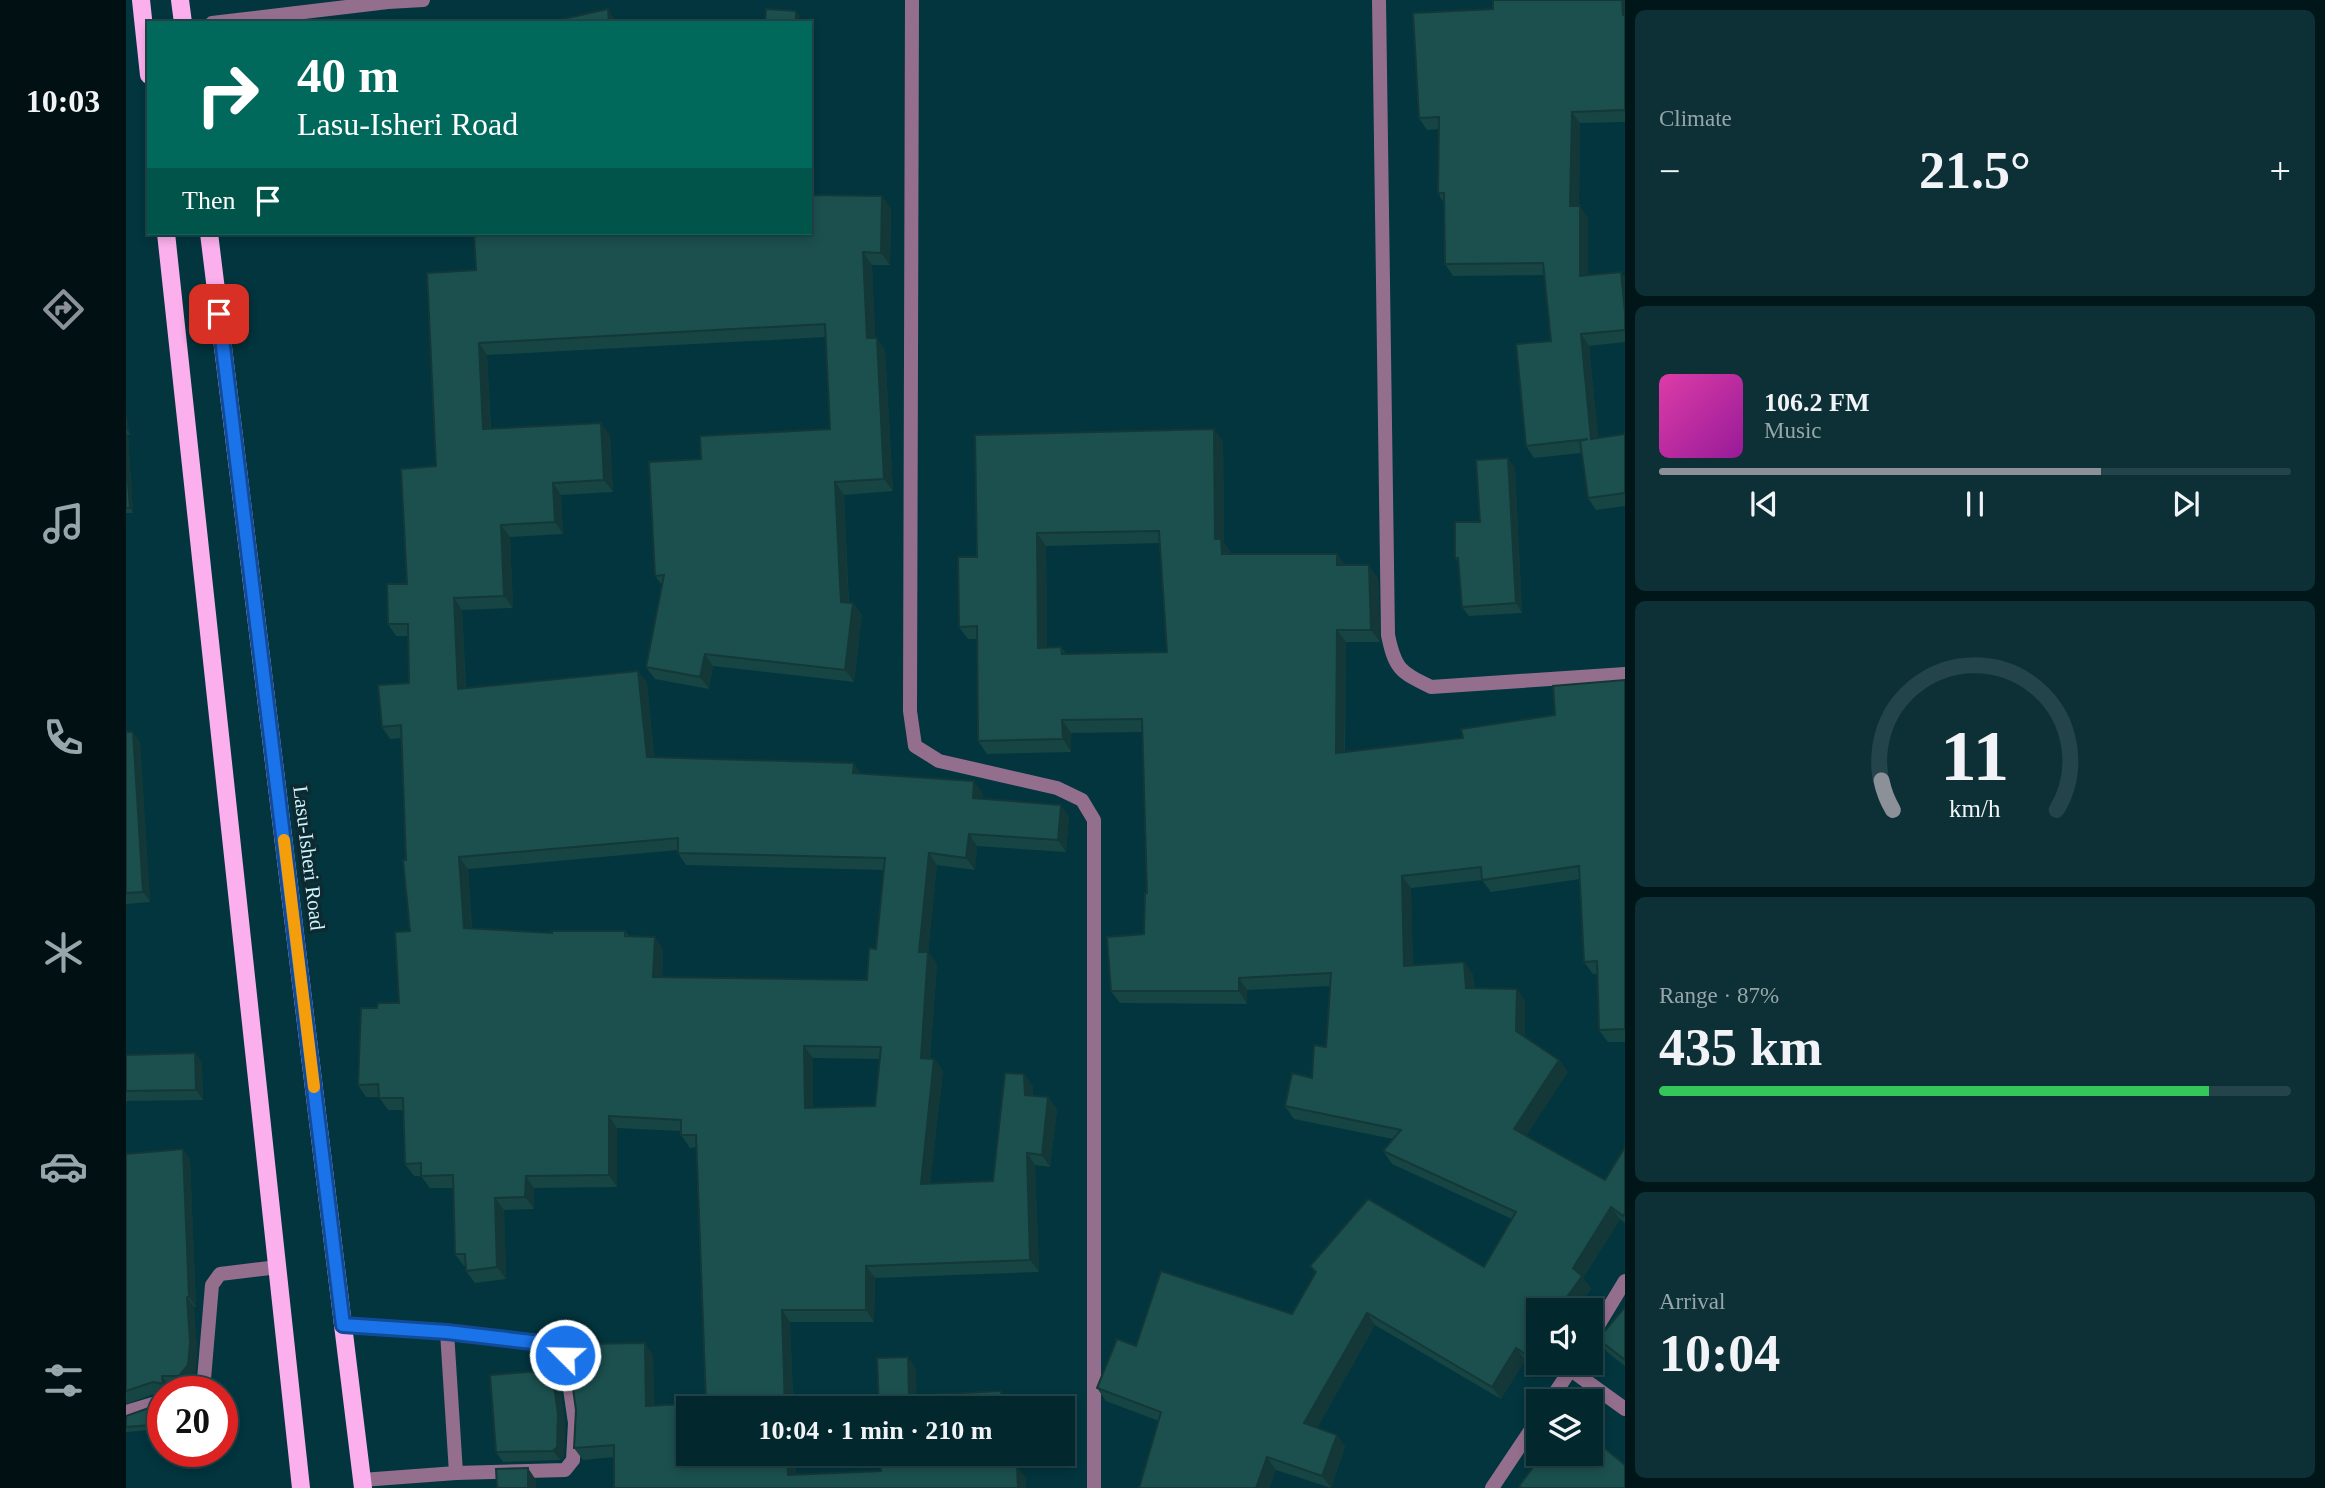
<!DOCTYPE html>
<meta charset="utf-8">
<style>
:root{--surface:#02282e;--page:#0c3036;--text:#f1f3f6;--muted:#96a6aa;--line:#23444a;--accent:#8c9099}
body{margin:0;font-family:"Times New Roman",serif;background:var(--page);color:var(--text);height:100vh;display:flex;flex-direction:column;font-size:26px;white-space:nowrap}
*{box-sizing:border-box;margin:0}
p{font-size:23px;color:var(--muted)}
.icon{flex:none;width:38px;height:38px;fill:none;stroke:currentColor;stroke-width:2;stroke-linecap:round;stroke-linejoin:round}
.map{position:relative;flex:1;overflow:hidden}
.drawer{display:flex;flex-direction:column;gap:10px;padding:10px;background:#011619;width:700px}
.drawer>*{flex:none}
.top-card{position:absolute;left:21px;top:21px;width:665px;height:214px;border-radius:0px;box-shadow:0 4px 10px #0003,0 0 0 2px var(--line);background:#00695c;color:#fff;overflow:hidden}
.buttons{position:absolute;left:1400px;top:1298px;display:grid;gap:14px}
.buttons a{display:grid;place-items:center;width:77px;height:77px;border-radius:0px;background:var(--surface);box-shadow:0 4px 10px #0003,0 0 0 2px var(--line);font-size:35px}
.speed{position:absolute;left:21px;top:1376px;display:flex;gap:14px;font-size:35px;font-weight:700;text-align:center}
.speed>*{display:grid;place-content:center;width:91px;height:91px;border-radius:50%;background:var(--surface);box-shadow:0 4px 10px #0003,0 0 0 2px var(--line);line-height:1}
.speed .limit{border:10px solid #d22;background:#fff;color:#111}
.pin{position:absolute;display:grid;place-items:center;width:60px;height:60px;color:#fff;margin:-30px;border-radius:14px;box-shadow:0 4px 10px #0006}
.me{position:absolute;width:77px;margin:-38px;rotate:293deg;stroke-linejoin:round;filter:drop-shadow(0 0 5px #0008)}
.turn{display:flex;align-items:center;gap:24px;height:147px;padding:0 35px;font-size:32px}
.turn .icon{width:91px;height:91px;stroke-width:2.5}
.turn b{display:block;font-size:49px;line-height:60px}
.then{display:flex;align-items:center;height:66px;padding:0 35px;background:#0003;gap:14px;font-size:26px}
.big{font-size:52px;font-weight:600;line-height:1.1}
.drawer .widget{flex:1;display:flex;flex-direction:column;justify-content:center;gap:10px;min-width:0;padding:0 24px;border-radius:10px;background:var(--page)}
.drawer .dial{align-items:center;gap:0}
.dial svg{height:182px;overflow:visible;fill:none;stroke:var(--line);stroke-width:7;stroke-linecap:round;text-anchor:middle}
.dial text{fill:var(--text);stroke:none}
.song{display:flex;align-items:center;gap:21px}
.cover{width:84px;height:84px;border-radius:10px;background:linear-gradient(135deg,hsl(320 70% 55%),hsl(300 70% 35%))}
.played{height:7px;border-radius:4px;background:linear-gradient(90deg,var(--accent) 70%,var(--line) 70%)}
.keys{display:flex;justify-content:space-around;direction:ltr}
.heat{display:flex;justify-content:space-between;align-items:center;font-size:38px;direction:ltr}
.charge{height:10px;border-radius:5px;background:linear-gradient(90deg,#34c759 87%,var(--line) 0)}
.trip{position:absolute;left:550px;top:1396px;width:399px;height:70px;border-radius:0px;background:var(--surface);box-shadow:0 4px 10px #0003,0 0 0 2px var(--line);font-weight:600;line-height:70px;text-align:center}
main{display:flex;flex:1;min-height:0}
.dock{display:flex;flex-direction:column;width:126px;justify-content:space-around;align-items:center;background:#011012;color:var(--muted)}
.dock .icon{width:49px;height:49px}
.dock .selected{color:var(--accent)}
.dock b{font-size:32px;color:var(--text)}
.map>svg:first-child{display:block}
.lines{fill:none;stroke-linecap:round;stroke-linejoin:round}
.service{stroke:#946f8d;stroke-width:14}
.minor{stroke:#946f8d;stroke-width:14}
.primary{stroke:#fbafec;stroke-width:18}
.wall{fill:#174544;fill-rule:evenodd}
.shaded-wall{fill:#133837}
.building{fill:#1b504f;stroke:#133837;stroke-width:2;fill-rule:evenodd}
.route-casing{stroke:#114b97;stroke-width:18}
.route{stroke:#1a73e8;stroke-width:12}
.slow{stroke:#f59e0b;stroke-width:12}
.labels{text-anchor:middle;stroke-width:7;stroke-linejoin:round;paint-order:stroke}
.street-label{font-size:21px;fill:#ccf4fd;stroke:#0e292f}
</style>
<main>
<nav class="dock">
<b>10:03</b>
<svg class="icon selected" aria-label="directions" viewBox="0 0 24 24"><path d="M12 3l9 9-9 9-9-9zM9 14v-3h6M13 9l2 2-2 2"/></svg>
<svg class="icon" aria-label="music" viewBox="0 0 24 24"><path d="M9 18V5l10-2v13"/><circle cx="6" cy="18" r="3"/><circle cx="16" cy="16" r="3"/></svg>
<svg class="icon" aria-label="phone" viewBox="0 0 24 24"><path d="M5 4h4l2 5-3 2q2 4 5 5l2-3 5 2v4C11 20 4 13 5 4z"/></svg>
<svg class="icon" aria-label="climate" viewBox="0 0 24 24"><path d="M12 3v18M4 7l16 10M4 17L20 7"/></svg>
<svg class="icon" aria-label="car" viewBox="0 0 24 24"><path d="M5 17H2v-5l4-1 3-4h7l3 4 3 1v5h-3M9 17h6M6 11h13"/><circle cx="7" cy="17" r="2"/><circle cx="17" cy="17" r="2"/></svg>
<svg class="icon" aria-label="filters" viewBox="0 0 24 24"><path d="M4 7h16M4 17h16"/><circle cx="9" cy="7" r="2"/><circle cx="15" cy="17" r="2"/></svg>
</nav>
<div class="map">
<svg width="1499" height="1488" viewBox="0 0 1499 1488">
<rect width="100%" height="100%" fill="#02353e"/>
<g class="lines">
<g class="service">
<polyline points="217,1325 321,1332 423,1344 439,1355 449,1423 447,1460 439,1470 330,1473 236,1480"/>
<polyline points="321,1332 330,1473"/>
<polyline points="68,1391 78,1379 86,1285 94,1274 152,1267"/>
<polyline points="0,1412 37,1401"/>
</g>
<g class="minor">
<polyline points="786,0 784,711 789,746 813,761 931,788 956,800 968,820 968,1488"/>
<path d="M1253,0L1262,635C1269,669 1274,672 1305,687L1499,674"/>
<polyline points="86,23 262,2 297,0"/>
<polyline points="1465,1337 1499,1281"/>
<polyline points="1445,1370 1499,1409"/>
<polyline points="1423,1402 1449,1363"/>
<polyline points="1366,1488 1412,1419"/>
</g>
<g class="primary">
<polyline points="15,0 23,75"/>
<polyline points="54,0 57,23"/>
<polyline points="40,233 175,1488"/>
<polyline points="83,233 237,1488"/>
</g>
</g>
<g class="wall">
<polygon points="1499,0 1499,122 1454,123 1453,206 1462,218 1462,275 1499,277 1499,342 1463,346 1472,438 1499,434 1499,506 1470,510 1462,498 1455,453 1408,458 1400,446 1425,341 1419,275 1327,276 1319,264 1318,203 1312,193 1313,129 1301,130 1293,118 1367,9"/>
<path d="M765,208L764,265H746L749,338L759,350L767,491L718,495L723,603H727L736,615L728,682L587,666L583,689L529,679L520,667L536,585L529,576L575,459L704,429L700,337L361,355L365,429L484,435L487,492L435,495L437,534L384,537L387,608L336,610L340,689L512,671L521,683L528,758L735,773L857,793L856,799L943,817L940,852L851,846L849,870L811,865L802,952L811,964L804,1059H808L817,1071L804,1184L867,1181L907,1086V1096L922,1097L931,1110L924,1167L909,1165L913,1272L749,1278L748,1322H664L670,1474L755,1471L754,1454H886V1466L900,1478V1488H488V1457L457,1460L448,1448L527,1355L528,1405L580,1403L570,1147L564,1148L555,1135V1131L491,1128V1187L408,1188V1209L378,1210L380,1279L349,1283L340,1271V1266H338L329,1254L327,1188H304L295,1176H288L279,1164L278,1110H262L253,1097H240L232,1085L251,1008L273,1003L284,931L275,738L264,739L256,727L283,683L282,636H270L262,624L281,584L310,466L350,270ZM552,850V853L560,865L758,870L750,949L741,980L536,978L537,949L503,936L499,931L426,933L346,929L342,869ZM687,1058L754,1059L749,1106L687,1108Z"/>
<polygon points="0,414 4,435 2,435 7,513 0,513"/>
<path d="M1097,441L1098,543L1104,551V554H1211L1219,565L1252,578L1254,642H1220L1219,752L1337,738L1429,715L1499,680V1042H1482L1473,1030L1471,974H1467L1458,962L1454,879L1365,892L1356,880L1285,888L1287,966L1347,974L1348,988L1391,989L1399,1001V1037L1433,1060L1442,1072L1400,1135L1479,1180L1499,1147V1223L1494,1219L1457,1278L1465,1289L1449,1311H1412V1360L1407,1367L1399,1360L1375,1399L1249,1325L1191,1428L1211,1435L1219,1447L1205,1488L1150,1470L1143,1488H1013L1033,1421L980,1401L971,1388L1010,1346L1166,1314L1189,1273L1184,1266L1358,1267L1386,1219L1266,1164L1257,1151L1267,1139L1168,1119L1159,1106L1186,1078L1200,1047L1204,986L1121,990V1004L994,1003L985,991L1018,934L1021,893L1016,732L945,733V752L861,754L852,741L851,639H842L833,627L851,557ZM1034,543L1041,652L940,654L935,647L921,648L920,546Z"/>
<polygon points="1389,468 1396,613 1343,616 1336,607 1333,563 1329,558 1354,522"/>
<polygon points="0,732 14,742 24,902 0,904"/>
<polygon points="69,1053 76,1063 77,1100 0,1101 0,1055"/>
<polygon points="0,1154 64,1159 70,1307 68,1307 71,1352 69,1375 60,1385 43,1386 44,1391 34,1392 0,1404"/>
<polygon points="1499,1307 1499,1366 1481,1352 1472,1339"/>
<polygon points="426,1370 433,1380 439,1423 438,1456 434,1460 377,1462 370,1452"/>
<polygon points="37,1403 37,1429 0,1432 0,1416"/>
</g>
<g class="shaded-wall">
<polygon points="1496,0 1499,0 1499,18 1497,15"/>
<polygon points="482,9 490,21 490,23 483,23"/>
<polygon points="670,11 674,16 673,23 670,23"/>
<polygon points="1446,112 1454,123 1453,218 1444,206"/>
<polygon points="756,196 765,208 764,265 755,253"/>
<polygon points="1454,206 1462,218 1462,287 1454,276"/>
<polygon points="737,252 746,265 750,350 741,338"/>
<polygon points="1495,272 1499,277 1499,312"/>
<polygon points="1455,334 1463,346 1474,451 1465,439"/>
<polygon points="751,338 759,350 767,491 758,479"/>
<polygon points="353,343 361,355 365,441 357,429"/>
<polygon points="0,414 4,435 0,429"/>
<polygon points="475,423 484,435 487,492 478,480"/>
<polygon points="1088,429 1097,441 1098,543 1104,551 1104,566 1096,554 1089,539"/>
<polygon points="0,433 2,435 7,513 4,508 0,456"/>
<polygon points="1382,458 1389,468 1396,613 1390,603"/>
<polygon points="709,482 718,495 723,614 715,602"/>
<polygon points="427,483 435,495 437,534 429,522"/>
<polygon points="375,525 384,537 387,608 378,596"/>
<polygon points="911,533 920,546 921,660 912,648"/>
<polygon points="1211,554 1220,567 1211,565"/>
<polygon points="1243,565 1252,578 1254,642 1245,630"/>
<polygon points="328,598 336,610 340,701 332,689"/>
<polygon points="727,603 736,615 728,682 719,670"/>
<polygon points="1211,630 1220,642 1218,765 1210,753"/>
<polygon points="579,654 587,666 583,689 574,677"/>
<polygon points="512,671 521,683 530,769 521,757"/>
<polygon points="936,720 945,733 945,752 937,739"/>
<polygon points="7,732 14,742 24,902 17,892"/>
<polygon points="728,763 736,775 727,773"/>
<polygon points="848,781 857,793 856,810 847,798"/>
<polygon points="935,805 943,817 940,852 932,840"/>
<polygon points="843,834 851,846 849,870 840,858"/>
<polygon points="803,853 811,865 802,952 811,964 803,1070 795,1058 793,952"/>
<polygon points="333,857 342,869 346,940 338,928"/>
<polygon points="1276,876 1285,888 1287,979 1278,966"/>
<polygon points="529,937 537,949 536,990 527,977"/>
<polygon points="1338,962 1347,974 1348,1000 1340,988"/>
<polygon points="1113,978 1121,990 1121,1004 1113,991"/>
<polygon points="1391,989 1399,1001 1399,1043 1390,1031"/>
<polygon points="678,1046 687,1058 687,1120 679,1108"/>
<polygon points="69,1053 76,1063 77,1100 70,1090"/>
<polygon points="808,1059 817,1071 803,1196 795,1184"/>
<polygon points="1433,1060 1442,1072 1397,1141 1388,1129"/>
<polygon points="898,1074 907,1086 907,1107 899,1095"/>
<polygon points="922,1097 931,1110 924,1167 916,1155"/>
<polygon points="483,1116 491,1128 491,1187 483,1175"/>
<polygon points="57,1149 64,1159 70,1307 63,1297"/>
<polygon points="901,1153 909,1165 913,1272 904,1260"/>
<polygon points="400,1176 408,1188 408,1209 399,1197"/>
<polygon points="369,1198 378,1210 380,1279 371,1267"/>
<polygon points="1485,1207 1494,1219 1457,1278 1465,1289 1449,1311 1431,1311 1447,1268"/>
<polygon points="740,1266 749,1278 748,1322 740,1310"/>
<polygon points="61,1297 68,1307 71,1352 69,1375 60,1385 53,1376"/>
<polygon points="656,1310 664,1322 667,1409 659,1409"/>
<polygon points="1241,1313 1249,1325 1187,1435 1178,1423"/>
<polygon points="1412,1336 1412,1360 1407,1367 1399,1354"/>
<polygon points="519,1343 527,1355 528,1418 520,1406"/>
<polygon points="1390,1348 1399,1360 1375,1399 1366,1387"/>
<polygon points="782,1357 790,1369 791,1408 783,1396"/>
<polygon points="426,1370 433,1380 439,1423 438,1456 434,1460 427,1451"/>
<polygon points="36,1376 43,1386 44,1391 42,1391 37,1384"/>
<polygon points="875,1391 884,1404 884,1409 876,1409"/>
<polygon points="1211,1435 1219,1447 1205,1488 1196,1476"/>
<polygon points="661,1454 669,1454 670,1487 662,1475"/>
<polygon points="878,1454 886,1454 887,1479 878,1467"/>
<polygon points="1141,1457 1150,1470 1143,1488 1130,1488"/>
<polygon points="891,1466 900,1478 900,1488 892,1488"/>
<polygon points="402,1468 410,1480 410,1488 402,1488"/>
</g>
<g class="building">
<polygon points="1367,0 1496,0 1497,15 1499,15 1499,110 1446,112 1444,206 1454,206 1454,276 1495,272 1499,312 1499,330 1455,334 1465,439 1499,434 1499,493 1462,498 1454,441 1462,439 1400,446 1390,344 1425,341 1417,263 1319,264 1318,193 1312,193 1313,117 1293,118 1287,13 1367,9"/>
<polygon points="482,9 483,23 419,23"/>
<polygon points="640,9 670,11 670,23 639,23"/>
<path d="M684,195L756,196L755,253L737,252L741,338H751L758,479L709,482L715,602L727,603L719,670L579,654L574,677L520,667L538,575L529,576L523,462L575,459L574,436L704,429L699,324L353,343L357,429L475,423L478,480L427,483L429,522L375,525L378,596L328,598L332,689L512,671L521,757L728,763L727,773L848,781L847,798L935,805L932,840L843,834L840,858L803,853L793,952H802L795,1058L808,1059L795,1184L867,1181L879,1073L898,1074L899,1095L922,1097L916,1155L901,1153L904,1260L740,1266V1310H656L659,1409H562V1454H661L662,1475L755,1471L754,1454H878V1467L891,1466L892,1488H488V1445L448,1448L450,1410L444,1367L449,1366V1344L519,1343L520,1406L580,1403L570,1135H555V1120L483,1116V1175L400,1176L399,1197L369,1198L371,1267L340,1271L339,1254H329L327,1175L295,1176V1163L279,1164L277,1098H253L252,1084L232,1085L235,1008H251L252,1003H273L269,932L284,931L277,860H280L275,725L256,727L252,685L283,683L282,624H262L261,584H281L275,469L310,466L301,273L350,270L348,233H684ZM552,838V853L759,858L750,949L743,948L741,980L527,977L529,937L499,936V931H426V933L338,928L333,857ZM678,1046L755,1047L749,1106L679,1108Z"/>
<path d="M1088,429L1089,539H1095L1096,554H1211V565H1243L1245,630H1211L1210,753L1337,738L1335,729L1429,715L1427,686L1499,680V1029L1473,1030L1471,961L1458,962L1453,866L1356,880L1355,867L1276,876L1278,966L1338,962L1340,988L1391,989L1390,1031L1433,1060L1388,1129L1479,1180L1499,1147V1213L1497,1216L1485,1207L1447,1268L1456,1276L1431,1311H1412V1336L1399,1354L1390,1348L1366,1387L1241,1313L1178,1423L1211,1435L1196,1476L1141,1457L1130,1488H1013L1035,1412L971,1388L991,1339L1010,1346L1035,1271L1166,1314L1190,1272L1184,1266L1242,1199L1358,1267L1390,1212L1257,1151L1275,1130L1159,1106L1166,1073L1186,1078L1188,1045L1200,1047L1205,973L1113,978V991H985L981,937L1018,934L1019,893H1021L1016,719L936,720L937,739L852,741L851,626L833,627L832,557H851L849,435ZM1033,531L1041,652L936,654L935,647L912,648L911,533Z"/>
<polygon points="0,456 4,508 0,508"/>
<polygon points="1382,458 1390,603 1336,607 1332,558 1329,558 1329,522 1354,522 1350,460"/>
<polygon points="0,732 7,732 17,892 0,893"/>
<polygon points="69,1053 70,1090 0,1091 0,1055"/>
<polygon points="57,1149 63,1297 61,1297 64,1342 62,1365 53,1376 36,1376 37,1384 27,1382 0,1391 0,1154"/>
<polygon points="1499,1307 1499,1360 1472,1339"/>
<polygon points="782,1357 783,1396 875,1391 876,1409 753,1409 751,1358"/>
<polygon points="426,1370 432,1414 431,1447 427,1451 370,1452 364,1375"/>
<polygon points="37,1403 37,1424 0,1427 0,1416"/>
<polygon points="1465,1437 1499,1465 1499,1488 1396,1488 1393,1486 1417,1454 1465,1454"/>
<polygon points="402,1468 402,1488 371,1488 370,1469"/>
</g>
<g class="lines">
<g class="route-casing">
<polyline id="route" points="93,314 217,1325 321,1332 423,1344 439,1355"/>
</g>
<use href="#route" class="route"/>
<polyline class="slow" points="158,840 188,1087"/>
</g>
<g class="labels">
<g class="street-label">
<text transform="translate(183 858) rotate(83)" y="7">Lasu-Isheri Road</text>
</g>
</g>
</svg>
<div class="buttons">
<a><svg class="icon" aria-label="sound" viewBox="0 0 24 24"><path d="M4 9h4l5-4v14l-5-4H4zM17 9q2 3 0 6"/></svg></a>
<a><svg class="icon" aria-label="layers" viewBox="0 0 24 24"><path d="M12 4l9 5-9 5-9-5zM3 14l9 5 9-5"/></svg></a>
</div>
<div class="speed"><div class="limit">20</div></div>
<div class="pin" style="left:93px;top:314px;background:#d93025"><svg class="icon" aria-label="arrive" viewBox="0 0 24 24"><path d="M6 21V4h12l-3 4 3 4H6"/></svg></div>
<svg class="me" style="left:439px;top:1355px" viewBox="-20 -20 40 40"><circle r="17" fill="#1a73e8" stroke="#fff" stroke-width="3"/><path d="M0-11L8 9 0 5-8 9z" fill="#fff"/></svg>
<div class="trip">10:04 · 1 min · 210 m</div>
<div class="top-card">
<div class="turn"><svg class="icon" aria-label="right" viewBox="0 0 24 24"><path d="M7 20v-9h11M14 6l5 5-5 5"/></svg><div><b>40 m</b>Lasu-Isheri Road</div></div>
<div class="then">Then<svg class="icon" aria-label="arrive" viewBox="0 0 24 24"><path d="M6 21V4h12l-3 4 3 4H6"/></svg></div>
</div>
</div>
<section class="drawer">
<div class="widget"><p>Climate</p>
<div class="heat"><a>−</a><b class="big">21.5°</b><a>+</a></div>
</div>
<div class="widget">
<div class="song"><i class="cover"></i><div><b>106.2 FM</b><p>Music</p></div></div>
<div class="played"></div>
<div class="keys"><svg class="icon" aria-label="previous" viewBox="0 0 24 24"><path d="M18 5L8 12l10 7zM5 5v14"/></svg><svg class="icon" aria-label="pause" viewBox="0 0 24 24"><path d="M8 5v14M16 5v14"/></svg><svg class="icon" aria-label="next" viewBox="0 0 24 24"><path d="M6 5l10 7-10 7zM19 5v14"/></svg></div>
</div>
<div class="widget dial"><svg viewBox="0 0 100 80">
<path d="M14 69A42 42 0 1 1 86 69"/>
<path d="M14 69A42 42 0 0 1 9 56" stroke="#8c9099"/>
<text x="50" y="56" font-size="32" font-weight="700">11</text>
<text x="50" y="72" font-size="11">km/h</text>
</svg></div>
<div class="widget"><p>Range · 87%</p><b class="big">435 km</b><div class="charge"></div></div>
<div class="widget"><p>Arrival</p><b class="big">10:04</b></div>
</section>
</main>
